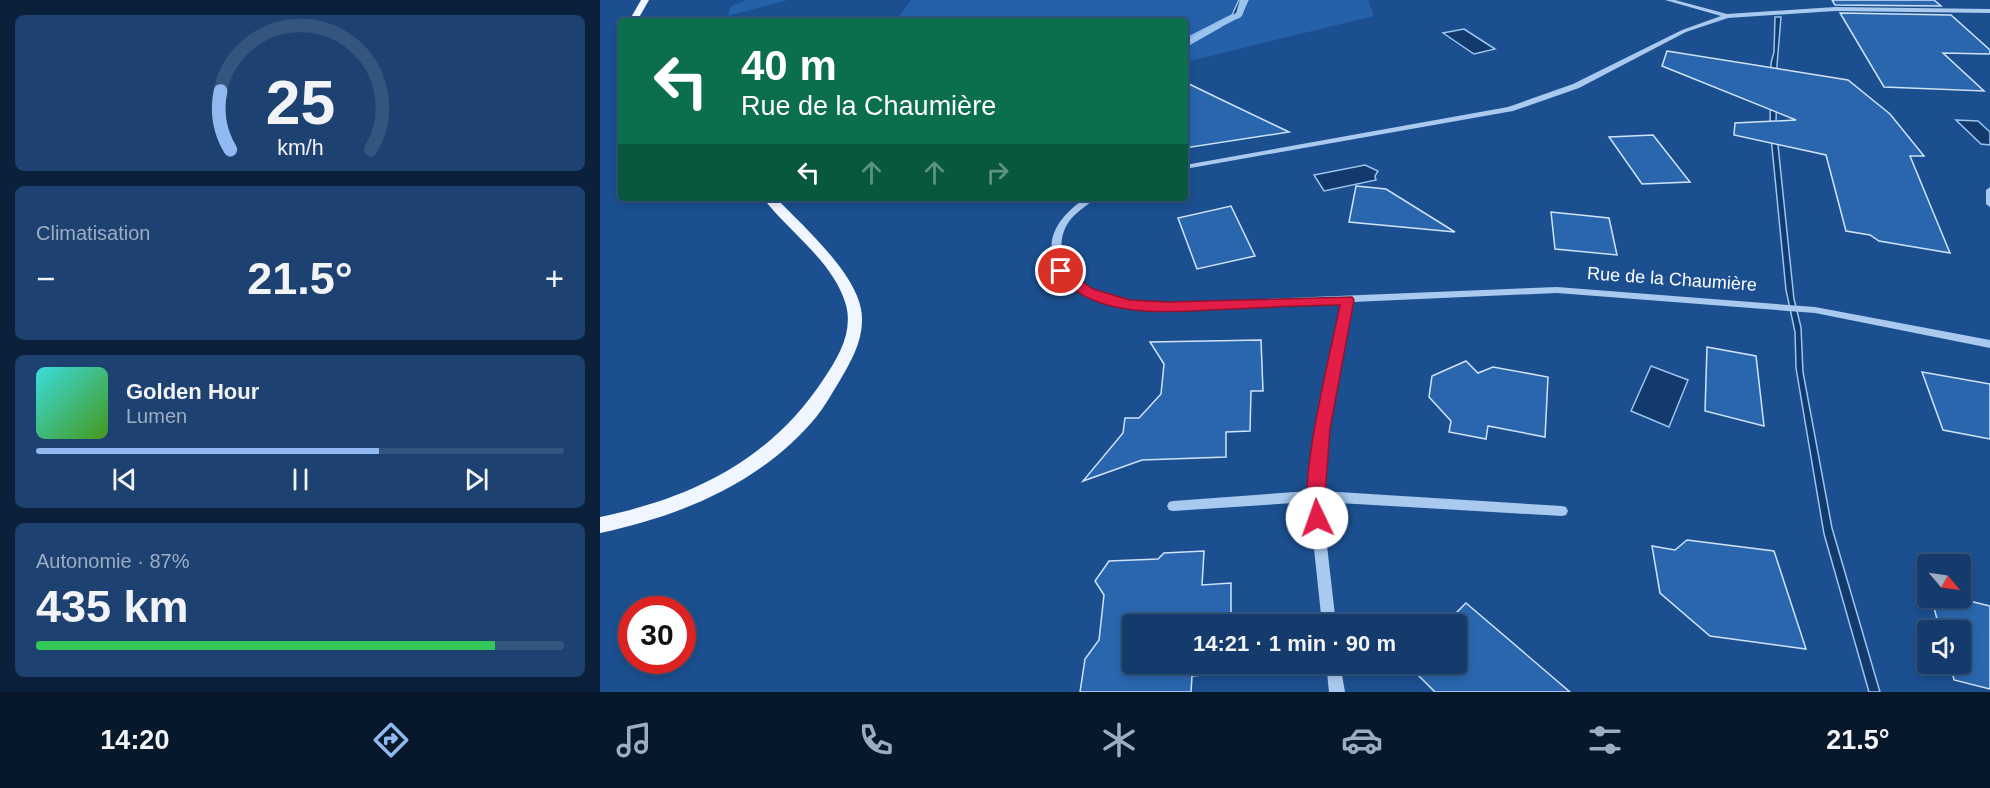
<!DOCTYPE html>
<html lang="fr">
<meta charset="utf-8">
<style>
:root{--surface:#143b6b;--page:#1d4271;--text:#f1f3f6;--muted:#9dadc1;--line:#33557e;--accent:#90b9f0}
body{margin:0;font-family:Arial,sans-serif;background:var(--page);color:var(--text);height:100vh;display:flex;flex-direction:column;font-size:22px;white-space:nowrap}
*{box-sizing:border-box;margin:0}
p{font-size:20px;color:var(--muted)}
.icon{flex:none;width:33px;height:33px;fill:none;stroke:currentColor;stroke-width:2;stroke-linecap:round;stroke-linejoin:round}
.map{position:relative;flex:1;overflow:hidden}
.details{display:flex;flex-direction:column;gap:15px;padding:15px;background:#0b203b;width:600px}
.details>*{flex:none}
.hud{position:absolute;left:18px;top:18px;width:570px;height:183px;border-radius:6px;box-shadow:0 3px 9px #0003,0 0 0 2px var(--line);background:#0b6e4f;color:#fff;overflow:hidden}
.needle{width:39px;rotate:119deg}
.controls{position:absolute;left:1317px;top:554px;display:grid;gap:12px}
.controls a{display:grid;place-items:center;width:54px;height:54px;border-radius:6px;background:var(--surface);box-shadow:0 3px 9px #0003,0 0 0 2px var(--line);font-size:30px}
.speed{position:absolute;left:18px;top:596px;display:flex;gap:12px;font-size:30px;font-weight:700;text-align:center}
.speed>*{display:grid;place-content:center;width:78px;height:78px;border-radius:50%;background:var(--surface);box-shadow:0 3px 9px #0003,0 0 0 2px var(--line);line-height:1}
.speed .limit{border:9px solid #d22;background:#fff;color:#111}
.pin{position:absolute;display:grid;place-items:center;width:51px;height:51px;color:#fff;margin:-26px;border:3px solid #fff;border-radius:50%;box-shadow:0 2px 6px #0007}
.me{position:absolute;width:66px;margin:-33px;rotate:357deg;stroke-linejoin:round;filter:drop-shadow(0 0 4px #0008)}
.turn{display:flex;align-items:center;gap:21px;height:126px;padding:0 24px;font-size:27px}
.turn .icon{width:78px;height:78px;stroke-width:2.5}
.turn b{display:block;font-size:42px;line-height:51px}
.lanes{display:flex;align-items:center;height:57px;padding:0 24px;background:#0003;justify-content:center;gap:30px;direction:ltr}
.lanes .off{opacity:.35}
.big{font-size:45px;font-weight:700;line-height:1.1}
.details .tile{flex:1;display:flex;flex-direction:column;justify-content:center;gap:9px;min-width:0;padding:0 21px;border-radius:9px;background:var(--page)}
.details .dial{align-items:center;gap:0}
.dial svg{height:156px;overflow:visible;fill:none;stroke:var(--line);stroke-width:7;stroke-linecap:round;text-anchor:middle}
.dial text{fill:var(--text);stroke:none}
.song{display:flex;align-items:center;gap:18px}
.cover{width:72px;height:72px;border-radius:9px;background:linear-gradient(135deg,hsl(180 70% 55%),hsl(100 70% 35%))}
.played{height:6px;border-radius:3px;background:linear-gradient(90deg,var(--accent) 65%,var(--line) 65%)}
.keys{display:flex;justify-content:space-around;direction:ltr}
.heat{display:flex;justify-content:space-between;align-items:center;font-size:33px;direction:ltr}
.charge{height:9px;border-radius:4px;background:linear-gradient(90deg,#34c759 87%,var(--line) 0)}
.trip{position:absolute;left:522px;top:614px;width:345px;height:60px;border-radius:6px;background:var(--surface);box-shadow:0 3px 9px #0003,0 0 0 2px var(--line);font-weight:700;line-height:60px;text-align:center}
.tabs{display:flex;height:96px;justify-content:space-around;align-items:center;background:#08182b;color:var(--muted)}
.tabs .icon{width:42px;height:42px}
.tabs .on{color:var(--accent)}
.tabs b{font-size:27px;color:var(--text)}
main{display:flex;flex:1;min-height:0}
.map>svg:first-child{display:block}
.green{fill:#2461a8}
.water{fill:#123a6d;stroke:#9cc4f0;stroke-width:1.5}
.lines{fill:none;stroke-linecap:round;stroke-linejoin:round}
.stream{fill:#9cc4f0;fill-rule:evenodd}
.building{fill:#2a66ad;stroke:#cfe3fa;stroke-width:1.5}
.minor{fill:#a9c9ee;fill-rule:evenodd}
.major{fill:#f0f6ff;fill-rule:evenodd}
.route{fill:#e11d48;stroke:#92132f;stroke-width:1.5}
.labels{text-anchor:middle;stroke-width:6;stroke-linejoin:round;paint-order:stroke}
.street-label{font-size:18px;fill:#fff;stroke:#1b4f8f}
</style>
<main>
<section class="details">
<div class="tile dial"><svg viewBox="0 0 100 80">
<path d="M14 69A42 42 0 1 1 86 69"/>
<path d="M14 69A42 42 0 0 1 9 39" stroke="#90b9f0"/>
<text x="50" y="56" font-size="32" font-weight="700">25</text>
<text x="50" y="72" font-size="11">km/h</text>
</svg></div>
<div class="tile"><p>Climatisation</p>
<div class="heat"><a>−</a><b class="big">21.5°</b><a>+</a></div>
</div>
<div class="tile">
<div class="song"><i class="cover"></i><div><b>Golden Hour</b><p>Lumen</p></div></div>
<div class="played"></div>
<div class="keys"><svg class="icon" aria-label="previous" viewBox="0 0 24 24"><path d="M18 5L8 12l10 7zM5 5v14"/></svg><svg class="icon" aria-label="pause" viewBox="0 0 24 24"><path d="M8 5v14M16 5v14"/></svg><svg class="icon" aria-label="next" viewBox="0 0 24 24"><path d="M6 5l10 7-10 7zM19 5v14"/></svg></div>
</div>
<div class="tile"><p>Autonomie · 87%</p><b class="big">435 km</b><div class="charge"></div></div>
</section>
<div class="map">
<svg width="1390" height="692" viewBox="0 0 1390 692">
<rect width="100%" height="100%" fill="#1b4f8f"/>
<g class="green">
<polygon points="146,0 188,0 128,16 130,7"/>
<polygon points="311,0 768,0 774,16 585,62 585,21 295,21"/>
</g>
<g class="water">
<polygon points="639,0 648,0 640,17 618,25 620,27 585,47 585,39 632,15"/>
<polygon points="1175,17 1181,17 1177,65 1176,126 1194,299 1201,327 1203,372 1232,528 1280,692 1269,692 1224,534 1196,368 1195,332 1186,290 1170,127 1171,63 1174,52"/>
<polygon points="864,29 895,49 874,54 843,33"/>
<polygon points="1356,120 1378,121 1390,132 1390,145 1381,144"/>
<polygon points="765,165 778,171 775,176 776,180 724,191 714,175"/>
<polygon points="1051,366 1088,380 1069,427 1031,411"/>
</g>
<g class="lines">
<polygon class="stream" points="640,0 648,0 642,16 585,46 585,40 636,13"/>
</g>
<g class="building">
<polygon points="1232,0 1334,0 1341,6 1235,5"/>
<polygon points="1240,13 1351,15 1390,50 1390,54 1343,53 1384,91 1284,87"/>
<polygon points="1067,51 1248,80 1290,114 1324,156 1310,156 1350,253 1279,241 1270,235 1246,231 1226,155 1134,135 1135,123 1196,120 1062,66"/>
<polygon points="585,82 620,99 689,132 585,148"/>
<polygon points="1053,135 1090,182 1042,184 1009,137"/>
<polygon points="756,186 786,189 855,232 749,222"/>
<polygon points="631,206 655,256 597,269 578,218"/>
<polygon points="951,212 1009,218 1017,255 955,249"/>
<polygon points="661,340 663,391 651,391 650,431 626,432 626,457 542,460 483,481 523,433 525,418 539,418 561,394 564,364 550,342"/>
<polygon points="1107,347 1156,356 1164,426 1105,411"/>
<polygon points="866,361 878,373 893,367 948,377 945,437 888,426 886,439 849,432 851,421 829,397 832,376"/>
<polygon points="1322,372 1390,384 1390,439 1343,430"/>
<polygon points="1087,540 1174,551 1206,649 1110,636 1060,593 1052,546 1075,550"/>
<polygon points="604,551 602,585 631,583 631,624 532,624 532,663 601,663 601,675 592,676 591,692 480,692 485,659 499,640 504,595 495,581 509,561 558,559 564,553"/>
<polygon points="1331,597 1353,597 1390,606 1390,689 1354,680 1350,663 1360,663 1360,630 1340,630"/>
<polygon points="866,603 970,692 835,692 807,664 856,663 856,624 845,624"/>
</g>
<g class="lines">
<g class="minor">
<polygon points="1065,0 1075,0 1127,14 1235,7 1390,9 1390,13 1235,11 1128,18 1086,32 979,88 913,111 585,169 585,165 908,107 973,84 1082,30 1121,16"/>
<polygon points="1390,187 1390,207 1386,204 1386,190"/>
<path d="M485,198H495C486,207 475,212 468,223C461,234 460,247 463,259C474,300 534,301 568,303L957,287L1215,307L1390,340V348L1215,313L957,293L753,302L728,429L722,491L962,506L966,507L968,511L966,515L962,516L722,502L736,624H722L709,502L573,511L569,510L567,506L569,502L573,501L709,491L716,429L743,302C706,304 670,305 633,307C583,309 471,323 453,257C446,231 466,212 485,198Z"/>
<polygon points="726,663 740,663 745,692 729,692"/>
</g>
<g class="major">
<polygon points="41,0 49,0 37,21 29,21"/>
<path d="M163,198H176C203,226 254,271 261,309C266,336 252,360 239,382C232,393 225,406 217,416C163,482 81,516 0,533V517C93,498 172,459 225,377C239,356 253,332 246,305C234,262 189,232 163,198Z"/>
</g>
</g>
<path class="route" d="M461,267L493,289L530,300L568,302L752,297L754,300L730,429L723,523L717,525L711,523C695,489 732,347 740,305C704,306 667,307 631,309C575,311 493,323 455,271Z"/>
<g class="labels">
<g class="street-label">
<text transform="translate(1072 279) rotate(4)" y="6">Rue de la Chaumière</text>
</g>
</g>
</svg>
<div class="controls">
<a><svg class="needle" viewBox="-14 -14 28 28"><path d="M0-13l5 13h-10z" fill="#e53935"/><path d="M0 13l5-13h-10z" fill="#9dadc1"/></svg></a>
<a><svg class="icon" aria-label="sound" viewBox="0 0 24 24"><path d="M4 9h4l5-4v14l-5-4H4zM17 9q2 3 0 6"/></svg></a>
</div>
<div class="speed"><div class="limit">30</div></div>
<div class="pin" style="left:461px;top:271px;background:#d93025"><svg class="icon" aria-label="arrive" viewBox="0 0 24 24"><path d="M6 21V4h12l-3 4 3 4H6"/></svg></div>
<svg class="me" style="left:717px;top:518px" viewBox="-20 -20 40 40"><circle r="19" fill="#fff"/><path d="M0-13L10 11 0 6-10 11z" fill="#e11d48"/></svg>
<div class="trip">14:21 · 1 min · 90 m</div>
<div class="hud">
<div class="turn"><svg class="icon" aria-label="left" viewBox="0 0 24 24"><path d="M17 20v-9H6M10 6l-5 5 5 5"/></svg><div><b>40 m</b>Rue de la Chaumière</div></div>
<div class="lanes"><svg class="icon" aria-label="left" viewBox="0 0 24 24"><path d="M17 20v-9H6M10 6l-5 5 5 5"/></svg><svg class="icon off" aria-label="ahead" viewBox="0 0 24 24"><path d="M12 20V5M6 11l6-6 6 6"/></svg><svg class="icon off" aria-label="ahead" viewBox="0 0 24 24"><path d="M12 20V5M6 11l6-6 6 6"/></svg><svg class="icon off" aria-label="right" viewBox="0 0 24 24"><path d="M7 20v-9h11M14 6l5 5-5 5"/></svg></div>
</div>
</div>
</main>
<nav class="tabs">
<b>14:20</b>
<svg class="icon on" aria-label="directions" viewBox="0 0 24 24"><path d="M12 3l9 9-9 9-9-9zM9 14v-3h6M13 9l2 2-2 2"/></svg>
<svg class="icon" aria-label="music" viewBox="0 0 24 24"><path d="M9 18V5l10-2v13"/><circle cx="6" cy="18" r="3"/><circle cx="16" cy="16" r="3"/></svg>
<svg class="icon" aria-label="phone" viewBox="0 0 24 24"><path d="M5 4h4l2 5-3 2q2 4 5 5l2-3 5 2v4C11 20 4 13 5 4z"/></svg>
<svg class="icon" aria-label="climate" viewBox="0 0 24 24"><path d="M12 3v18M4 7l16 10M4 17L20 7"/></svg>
<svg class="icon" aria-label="car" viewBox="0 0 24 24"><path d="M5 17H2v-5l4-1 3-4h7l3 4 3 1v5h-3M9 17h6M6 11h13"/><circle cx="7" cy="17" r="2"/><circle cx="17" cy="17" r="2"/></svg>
<svg class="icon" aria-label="filters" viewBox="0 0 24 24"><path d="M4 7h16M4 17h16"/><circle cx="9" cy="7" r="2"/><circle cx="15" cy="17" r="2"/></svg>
<b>21.5°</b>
</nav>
